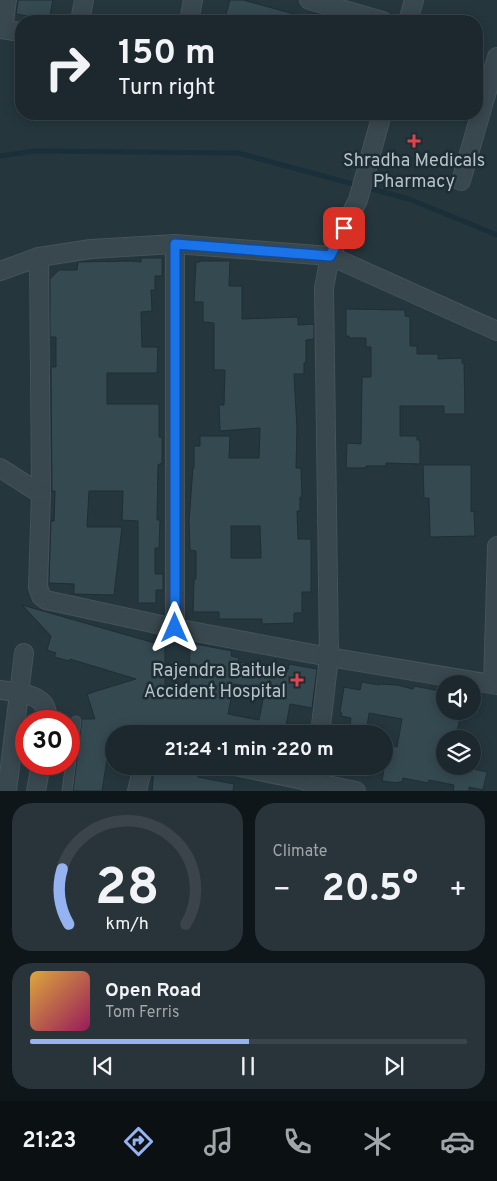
<!DOCTYPE html>
<meta charset="utf-8">
<style>
:root{--surface:#1c282e;--page:#29343a;--text:#f1f3f6;--muted:#a0a6aa;--line:#3a444a;--accent:#95b2f1}
body{margin:0;font-family:Overpass,sans-serif;background:var(--page);color:var(--text);height:100vh;display:flex;flex-direction:column;font-size:19px;white-space:nowrap}
*{box-sizing:border-box;margin:0}
p{font-size:16px;color:var(--muted)}
.icon{flex:none;width:28px;height:28px;fill:none;stroke:currentColor;stroke-width:2;stroke-linecap:round;stroke-linejoin:round}
.map{position:relative;height:791px;overflow:hidden}
.drawer{display:flex;flex-direction:column;gap:12px;padding:12px;background:#0f1619;flex:1}
.drawer>*{flex:none}
.hud{position:absolute;left:15px;top:15px;width:468px;height:105px;border-radius:20px;box-shadow:0 2px 12px #0003,0 0 0 1px var(--line);background:#1c282e;color:var(--text);overflow:hidden}
.tools{position:absolute;left:436px;top:675px;display:grid;gap:10px}
.tools a{display:grid;place-items:center;width:45px;height:45px;border-radius:50%;background:var(--surface);box-shadow:0 2px 12px #0003,0 0 0 1px var(--line);font-size:25px}
.speed{position:absolute;left:15px;top:710px;display:flex;gap:10px;font-size:25px;font-weight:700;text-align:center}
.speed>*{display:grid;place-content:center;width:65px;height:65px;border-radius:50%;background:var(--surface);box-shadow:0 2px 12px #0003,0 0 0 1px var(--line);line-height:1}
.speed .limit{border:8px solid #d22;background:#fff;color:#111}
.pin{position:absolute;display:grid;place-items:center;width:42px;height:42px;color:#fff;margin:-21px;border-radius:10px;box-shadow:0 2px 8px #0006}
.me{position:absolute;width:55px;margin:-28px;rotate:0deg;stroke-linejoin:round;filter:drop-shadow(0 0 4px #0008)}
.turn{display:flex;align-items:center;gap:18px;height:105px;padding:0 20px;font-size:22px}
.turn .icon{width:65px;height:65px;stroke-width:2.5}
.turn b{display:block;font-size:35px;line-height:42px}
.big{font-size:38px;font-weight:700;line-height:1.1}
.drawer .card{flex:1;display:flex;flex-direction:column;justify-content:center;gap:8px;min-width:0;padding:0 18px;border-radius:20px;background:var(--page)}
.drawer .dial{align-items:center;gap:0}
.dial svg{height:130px;overflow:visible;fill:none;stroke:var(--line);stroke-width:7;stroke-linecap:round;text-anchor:middle}
.dial text{fill:var(--text);stroke:none}
.song{display:flex;align-items:center;gap:15px}
.cover{width:60px;height:60px;border-radius:8px;background:linear-gradient(135deg,hsl(40 70% 55%),hsl(330 70% 35%))}
.played{height:5px;border-radius:2px;background:linear-gradient(90deg,var(--accent) 50%,var(--line) 50%)}
.keys{display:flex;justify-content:space-around;direction:ltr}
.heat{display:flex;justify-content:space-between;align-items:center;font-size:28px;direction:ltr}
.drawer .tiles{flex:1;display:grid;gap:12px;grid-template-columns:1fr 1fr}
.card:last-child{grid-column:span 2}
.trip{position:absolute;left:105px;top:725px;width:288px;height:50px;border-radius:25px;background:var(--surface);box-shadow:0 2px 12px #0003,0 0 0 1px var(--line);font-weight:700;line-height:50px;text-align:center}
.menu{display:flex;height:80px;justify-content:space-around;align-items:center;background:#0b1012;color:var(--muted)}
.menu .icon{width:35px;height:35px}
.menu .active{color:var(--accent)}
.menu b{font-size:22px;color:var(--text)}
.map>svg:first-child{display:block}
.lines{fill:none;stroke-linecap:round;stroke-linejoin:round}
.stream{stroke:#19303b;stroke-width:5}
.building{fill:#354951;stroke:#202e35;fill-rule:evenodd}
.lane-casing{stroke:#45535a;stroke-width:11}
.street-casing{stroke:#45535a;stroke-width:20}
.lane{stroke:#39474e;stroke-width:9}
.street{stroke:#39474e;stroke-width:18}
.route-casing{stroke:#114b97;stroke-width:12}
.route{stroke:#1a73e8;stroke-width:9}
.health-dot{fill:#e0444e;stroke:#1e2c33;stroke-width:2}
.labels{text-anchor:middle;stroke-width:5;stroke-linejoin:round;paint-order:stroke}
.poi-label{font-size:18px;fill:#b5c2c8;stroke:#1e2c33}
</style>
<div class="map">
<svg width="497" height="791" viewBox="0 0 497 791">
<rect width="100%" height="100%" fill="#25363d"/>
<g class="lines">
<polyline class="stream" points="0,156 34,151 238,153 409,199 497,235"/>
</g>
<g class="building">
<polygon points="18,0 53,0 49,20 16,14"/>
<polygon points="230,0 243,0 305,17 304,21 224,21"/>
<polygon points="141,258 162,258 162,276 155,276 155,290 151,290 152,311 141,312 142,347 158,347 157,373 107,373 107,404 159,404 159,437 162,437 162,463 158,465 157,520 160,520 159,548 155,548 155,574 163,574 163,590 156,590 156,603 138,603 138,521 122,520 123,491 89,491 87,527 122,527 114,595 74,594 74,584 49,583 51,521 54,521 55,491 52,491 51,367 56,367 56,337 50,337 50,279 59,270 77,270 78,262 132,261 141,262"/>
<path d="M200,261H230L229,286H242V319L298,317V325L314,324V339L306,340V363H304V374H294L297,429L296,468H301L302,497H300V511H297L298,539H311V592H302V613H294V623L262,624V619H219V612H193L194,579H196V551L190,550L189,520L193,468H194V446H200V436H230L229,458H259L260,428L220,431L219,405H224L225,370H214V323L203,322V302H194L196,262H200ZM231,526H260L261,558H231Z"/>
<polygon points="346,309 405,310 405,316 410,317 410,346 417,346 417,354 438,354 438,359 462,358 462,363 464,363 465,414 444,414 444,406 400,406 400,436 417,436 417,440 420,440 420,464 386,463 386,466 366,466 366,468 346,468 347,443 361,444 362,377 371,377 371,347 366,347 366,338 349,338 349,336 346,336"/>
<polygon points="423,465 471,465 471,512 474,511 475,536 430,537 429,498 424,498"/>
<path d="M22,605L165,646V688H189L190,643L232,651L231,656L239,658L238,662L288,670L289,664L317,669L312,708L290,704L286,726L294,728L293,734H180L154,729L153,734H114V742L108,753L102,791H73L82,719H95L87,694L136,679L70,659L69,661L54,657L56,653L47,650L51,636ZM234,684L265,689L259,720L228,714Z"/>
<polygon points="362,682 379,685 379,684 397,685 413,689 414,686 445,692 445,711 462,711 455,739 444,735 439,762 445,764 445,766 459,766 487,772 483,790 469,787 469,791 453,791 454,785 429,780 428,783 403,778 402,782 398,782 398,783 382,781 388,745 397,747 402,719 369,713 366,734 349,734 351,718 341,716 342,713 340,712 344,687 360,690"/>
<polygon points="166,766 182,766 181,771 198,772 198,777 234,784 233,791 152,791 154,767 166,769"/>
</g>
<g class="lines">
<g class="lane-casing">
<polyline id="lane" points="67,791 76,721"/>
</g>
<g class="street-casing">
<g id="street">
<polyline points="309,0 383,21"/>
<polyline points="80,21 84,0"/>
<polyline points="189,21 193,0"/>
<polyline points="408,21 414,0"/>
<polyline points="0,29 21,32"/>
<polyline points="3,29 7,0"/>
<polyline points="461,181 497,57"/>
<polyline points="175,244 175,628"/>
<polyline points="39,257 41,494 38,587 41,596 46,600 175,628 329,657 497,685"/>
<polyline points="0,271 39,257 91,249 175,244 330,256 497,331"/>
<polyline points="0,468 41,494"/>
<polyline points="493,684 497,546"/>
<path d="M0,690C21,693 50,693 47,721"/>
<polyline points="320,734 329,657 324,288 330,256 358,200 382,114"/>
<polyline points="235,766 356,791"/>
<polyline points="7,791 24,653"/>
<polyline points="36,791 41,764"/>
<polyline points="137,791 143,766"/>
<polyline points="312,791 316,766"/>
</g>
</g>
<use href="#lane" class="lane"/>
<use href="#street" class="street"/>
</g>
<g class="lines">
<g class="route-casing">
<polyline id="route" points="175,628 175,244 330,256 344,228"/>
</g>
<use href="#route" class="route"/>
</g>
<g class="health-dot">
<path d="M411.5 133.5h5v5h5v5h-5v5h-5v-5h-5v-5h5z"/>
<path d="M294.5 672.5h5v5h5v5h-5v5h-5v-5h-5v-5h5z"/>
</g>
<g class="labels">
<g class="poi-label">
<text x="414" y="166">Shradha Medicals<tspan x="414" dy="21">Pharmacy</tspan></text>
<text x="286" y="676" text-anchor="end">Rajendra Baitule<tspan x="286" dy="21">Accident Hospital</tspan></text>
</g>
</g>
</svg>
<div class="tools">
<a><svg class="icon" aria-label="sound" viewBox="0 0 24 24"><path d="M4 9h4l5-4v14l-5-4H4zM17 9q2 3 0 6"/></svg></a>
<a><svg class="icon" aria-label="layers" viewBox="0 0 24 24"><path d="M12 4l9 5-9 5-9-5zM3 14l9 5 9-5"/></svg></a>
</div>
<div class="speed"><div class="limit">30</div></div>
<div class="pin" style="left:344px;top:228px;background:#d93025"><svg class="icon" aria-label="arrive" viewBox="0 0 24 24"><path d="M6 21V4h12l-3 4 3 4H6"/></svg></div>
<svg class="me" style="left:175px;top:628px" viewBox="-20 -20 40 40"><path d="M0-17L14 15 0 8-14 15z" fill="#1a73e8" stroke="#fff" stroke-width="4"/></svg>
<div class="trip">21:24 · 1 min · 220 m</div>
<div class="hud">
<div class="turn"><svg class="icon" aria-label="right" viewBox="0 0 24 24"><path d="M7 20v-9h11M14 6l5 5-5 5"/></svg><div><b>150 m</b>Turn right</div></div>
</div>
</div>
<section class="drawer">
<div class="tiles">
<div class="card dial"><svg viewBox="0 0 100 80">
<path d="M14 69A42 42 0 1 1 86 69"/>
<path d="M14 69A42 42 0 0 1 10 35" stroke="#95b2f1"/>
<text x="50" y="56" font-size="32" font-weight="700">28</text>
<text x="50" y="72" font-size="11">km/h</text>
</svg></div>
<div class="card"><p>Climate</p>
<div class="heat"><a>−</a><b class="big">20.5°</b><a>+</a></div>
</div>
<div class="card">
<div class="song"><i class="cover"></i><div><b>Open Road</b><p>Tom Ferris</p></div></div>
<div class="played"></div>
<div class="keys"><svg class="icon" aria-label="previous" viewBox="0 0 24 24"><path d="M18 5L8 12l10 7zM5 5v14"/></svg><svg class="icon" aria-label="pause" viewBox="0 0 24 24"><path d="M8 5v14M16 5v14"/></svg><svg class="icon" aria-label="next" viewBox="0 0 24 24"><path d="M6 5l10 7-10 7zM19 5v14"/></svg></div>
</div>
</div>
</section>
<nav class="menu">
<b>21:23</b>
<svg class="icon active" aria-label="directions" viewBox="0 0 24 24"><path d="M12 3l9 9-9 9-9-9zM9 14v-3h6M13 9l2 2-2 2"/></svg>
<svg class="icon" aria-label="music" viewBox="0 0 24 24"><path d="M9 18V5l10-2v13"/><circle cx="6" cy="18" r="3"/><circle cx="16" cy="16" r="3"/></svg>
<svg class="icon" aria-label="phone" viewBox="0 0 24 24"><path d="M5 4h4l2 5-3 2q2 4 5 5l2-3 5 2v4C11 20 4 13 5 4z"/></svg>
<svg class="icon" aria-label="climate" viewBox="0 0 24 24"><path d="M12 3v18M4 7l16 10M4 17L20 7"/></svg>
<svg class="icon" aria-label="car" viewBox="0 0 24 24"><path d="M5 17H2v-5l4-1 3-4h7l3 4 3 1v5h-3M9 17h6M6 11h13"/><circle cx="7" cy="17" r="2"/><circle cx="17" cy="17" r="2"/></svg>
</nav>
